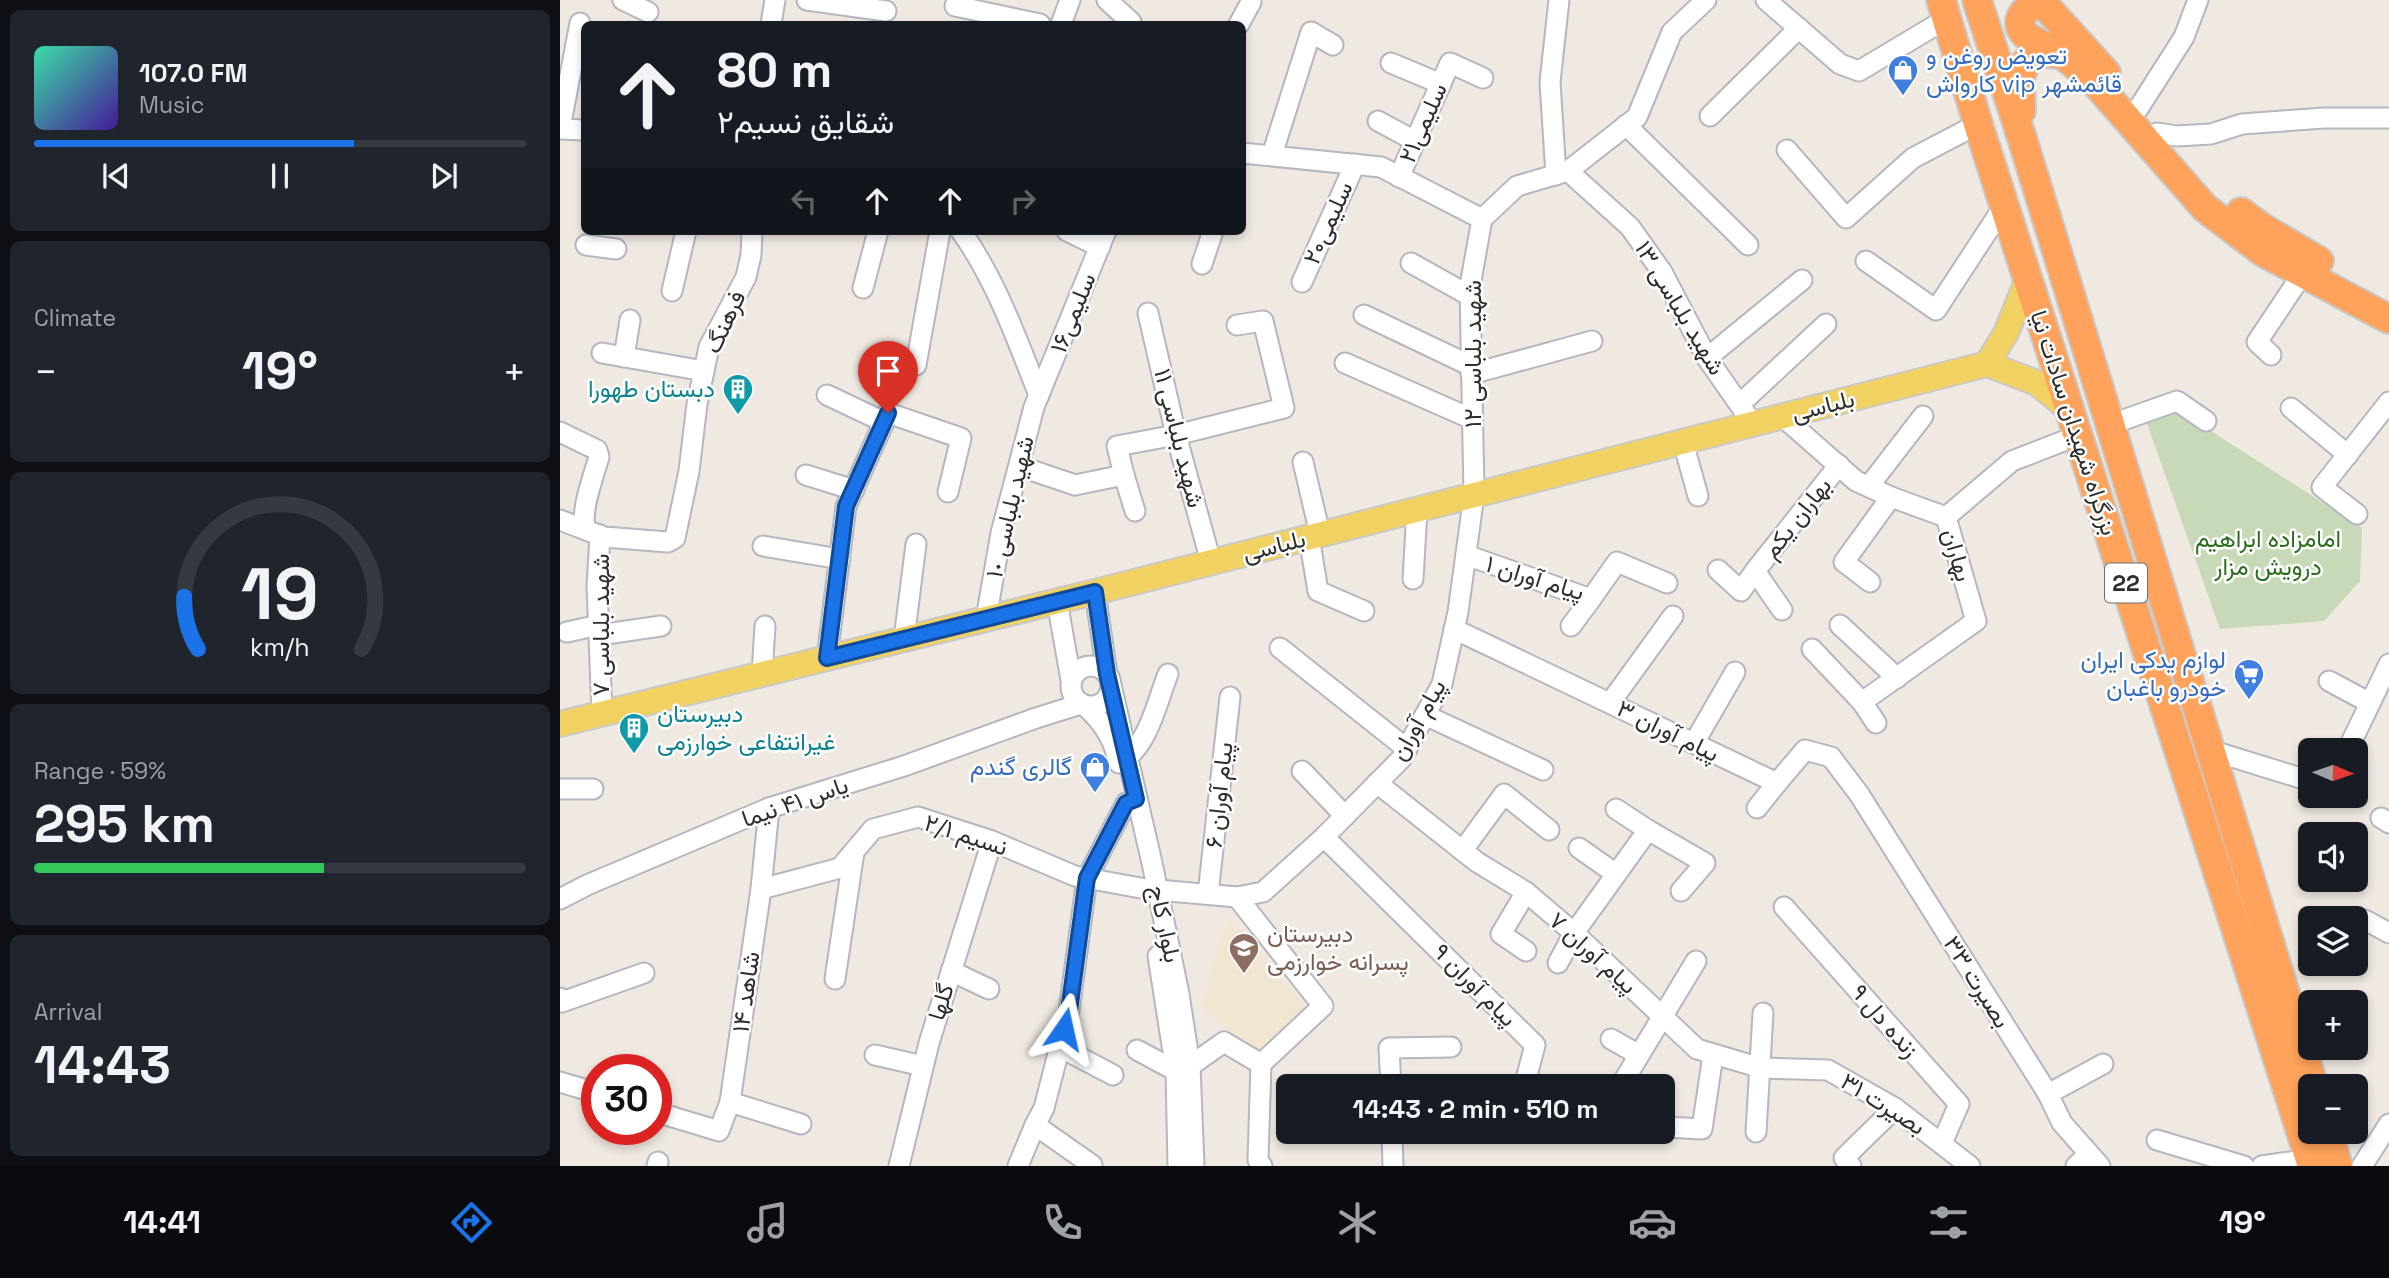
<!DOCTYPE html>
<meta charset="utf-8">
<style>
:root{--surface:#171b24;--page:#20242c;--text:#f1f3f6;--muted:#9ea1a6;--line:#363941;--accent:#1a73e8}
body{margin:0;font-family:"Space Grotesk",Vazirmatn,sans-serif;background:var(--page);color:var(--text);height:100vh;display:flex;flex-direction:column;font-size:26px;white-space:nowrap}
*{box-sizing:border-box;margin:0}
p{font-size:23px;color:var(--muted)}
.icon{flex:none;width:38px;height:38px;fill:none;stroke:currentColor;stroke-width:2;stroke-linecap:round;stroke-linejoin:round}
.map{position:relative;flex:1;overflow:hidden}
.details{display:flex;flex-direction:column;gap:10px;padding:10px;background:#0d0f14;width:560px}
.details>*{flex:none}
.banner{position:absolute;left:21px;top:21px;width:665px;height:214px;border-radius:10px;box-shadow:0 4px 10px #0003;background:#171b24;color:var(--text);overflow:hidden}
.needle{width:46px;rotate:92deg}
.controls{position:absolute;left:1738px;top:738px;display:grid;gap:14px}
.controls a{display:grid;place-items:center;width:70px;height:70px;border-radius:10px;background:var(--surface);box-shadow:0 4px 10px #0003;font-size:35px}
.speed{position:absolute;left:21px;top:1054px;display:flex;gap:14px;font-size:35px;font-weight:700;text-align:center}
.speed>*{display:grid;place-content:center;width:91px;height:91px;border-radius:50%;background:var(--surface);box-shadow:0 4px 10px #0003;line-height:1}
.speed .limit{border:10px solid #d22;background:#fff;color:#111}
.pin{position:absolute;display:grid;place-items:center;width:60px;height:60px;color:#fff;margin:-72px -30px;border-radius:50% 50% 50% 0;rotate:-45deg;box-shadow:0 0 7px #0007}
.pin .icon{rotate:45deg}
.me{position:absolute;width:77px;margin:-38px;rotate:11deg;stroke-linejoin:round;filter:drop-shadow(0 0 5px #0008)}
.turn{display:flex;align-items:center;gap:24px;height:147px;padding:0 21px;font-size:32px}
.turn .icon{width:91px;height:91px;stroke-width:2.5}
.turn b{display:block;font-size:49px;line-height:60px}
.lanes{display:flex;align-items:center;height:66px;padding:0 21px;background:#0003;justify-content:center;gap:35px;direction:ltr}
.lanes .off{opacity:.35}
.big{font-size:52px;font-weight:700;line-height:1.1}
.details .tile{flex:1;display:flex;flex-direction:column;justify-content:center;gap:10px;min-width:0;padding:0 24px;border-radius:10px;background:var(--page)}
.details .dial{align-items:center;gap:0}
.dial svg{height:182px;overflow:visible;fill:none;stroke:var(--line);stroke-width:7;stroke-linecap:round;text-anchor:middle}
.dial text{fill:var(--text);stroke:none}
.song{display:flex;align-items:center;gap:21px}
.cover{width:84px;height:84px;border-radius:10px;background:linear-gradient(135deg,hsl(160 70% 55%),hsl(260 70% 35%))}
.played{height:7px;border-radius:4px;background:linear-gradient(90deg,var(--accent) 65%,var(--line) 65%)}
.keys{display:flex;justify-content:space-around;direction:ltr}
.heat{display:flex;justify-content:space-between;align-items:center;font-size:38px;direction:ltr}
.charge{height:10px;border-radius:5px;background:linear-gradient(90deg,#34c759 59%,var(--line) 0)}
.trip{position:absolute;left:716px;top:1074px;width:399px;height:70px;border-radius:10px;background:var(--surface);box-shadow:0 4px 10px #0003;font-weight:700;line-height:70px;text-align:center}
.tabs{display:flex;height:112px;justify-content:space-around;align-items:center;background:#090b0e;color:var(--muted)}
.tabs .icon{width:49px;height:49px}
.tabs .current{color:var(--accent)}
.tabs b{font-size:32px;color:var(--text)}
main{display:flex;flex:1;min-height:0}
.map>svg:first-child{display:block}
.education{fill:#f0e6d1}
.cemetery{fill:#c8d9b8}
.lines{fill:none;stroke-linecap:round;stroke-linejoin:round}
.minor-casing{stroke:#b4b7c1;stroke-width:23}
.major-casing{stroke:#c9c9c9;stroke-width:28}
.highway-casing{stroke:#c9c9c9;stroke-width:32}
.minor{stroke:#fff;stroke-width:19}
.major{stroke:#f2d163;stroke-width:24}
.highway{stroke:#ffa35c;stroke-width:28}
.route-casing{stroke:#114b97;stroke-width:18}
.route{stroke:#1a73e8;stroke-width:12}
.labels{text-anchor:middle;stroke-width:5;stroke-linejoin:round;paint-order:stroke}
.shield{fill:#fff;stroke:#6d6d6d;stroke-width:2}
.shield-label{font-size:23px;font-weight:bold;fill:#2e2e2e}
.shop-label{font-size:24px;fill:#366cbe;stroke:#fff;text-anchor:end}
.street-label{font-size:24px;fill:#2e2e2e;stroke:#fff}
.culture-label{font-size:24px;fill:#0d838f;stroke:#fff;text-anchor:end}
.park-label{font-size:24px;fill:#2c6e1b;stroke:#fff}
.education-label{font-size:24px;fill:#785e54;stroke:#fff;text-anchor:start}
</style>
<main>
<section class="details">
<div class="tile">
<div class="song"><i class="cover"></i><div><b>107.0 FM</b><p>Music</p></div></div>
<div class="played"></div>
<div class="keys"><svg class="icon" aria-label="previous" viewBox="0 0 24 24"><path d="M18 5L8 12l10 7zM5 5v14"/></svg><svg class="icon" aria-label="pause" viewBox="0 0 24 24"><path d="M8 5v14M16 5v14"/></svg><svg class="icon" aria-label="next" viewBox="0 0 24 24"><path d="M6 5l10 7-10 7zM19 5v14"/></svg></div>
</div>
<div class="tile"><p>Climate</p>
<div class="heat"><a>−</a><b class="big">19°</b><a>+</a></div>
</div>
<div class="tile dial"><svg viewBox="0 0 100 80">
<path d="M14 69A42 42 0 1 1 86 69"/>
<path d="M14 69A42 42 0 0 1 8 46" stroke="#1a73e8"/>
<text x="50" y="56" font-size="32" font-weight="700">19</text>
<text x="50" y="72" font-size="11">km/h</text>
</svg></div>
<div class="tile"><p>Range · 59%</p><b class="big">295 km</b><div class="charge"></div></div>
<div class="tile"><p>Arrival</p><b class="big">14:43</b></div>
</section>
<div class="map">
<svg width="1829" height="1166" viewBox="0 0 1829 1166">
<rect width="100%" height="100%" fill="#efe9e1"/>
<polygon class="education" points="671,919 747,1009 700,1058 642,1006 657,945"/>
<polygon class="cemetery" points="1617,409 1802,528 1800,581 1764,621 1660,629 1585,418"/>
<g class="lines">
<g class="minor-casing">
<g id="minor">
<polyline points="63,0 88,12"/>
<polyline points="247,0 326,11"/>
<polyline points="547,0 571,22"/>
<polyline points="1206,0 1280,64 1299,71 1386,19"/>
<polyline points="395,6 480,24"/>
<polyline points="211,24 215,0"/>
<polyline points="501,24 510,0"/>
<polyline points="679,24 691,2"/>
<polyline points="831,63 881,84"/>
<polyline points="1578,109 1624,37 1638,0"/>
<polyline points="1150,116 1239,28"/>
<polyline points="818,121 855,141"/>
<polyline points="1066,125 1188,245"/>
<polyline points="0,128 20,23"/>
<polyline points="0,129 24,130"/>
<polyline points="1597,133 1617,136 1651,134 1682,124 1764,118 1829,118"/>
<polyline points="1227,150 1286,218 1353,158 1418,124"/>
<polyline points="682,153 821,167 922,219"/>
<polyline points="712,155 751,32 773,45"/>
<polyline points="1008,171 1070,227 1102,272 1147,358 1193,424"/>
<polyline points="996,175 990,82 999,0"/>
<polyline points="839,177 890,63 923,78"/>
<path d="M401,231C436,280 457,340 479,395"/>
<polyline points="507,231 540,247"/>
<polyline points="26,245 56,249"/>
<polyline points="1306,261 1376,310 1444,206"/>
<polyline points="851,263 910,296"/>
<polyline points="642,264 653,231"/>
<polyline points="742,282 795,164"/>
<polyline points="303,288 318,231"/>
<polyline points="112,291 126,231"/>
<polyline points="588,313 616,435 651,562"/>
<polyline points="804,315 911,366"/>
<polyline points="42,353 144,371"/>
<polyline points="1711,355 1697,342 1743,273"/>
<polyline points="64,357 70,320"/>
<polyline points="1147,358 1242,280"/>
<polyline points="785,363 912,419"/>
<polyline points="356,365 380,231"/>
<polyline points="911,374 1032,341"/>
<polyline points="267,395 324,422"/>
<polyline points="1180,404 1266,324"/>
<polyline points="1731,408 1788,455"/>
<polyline points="1223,417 1296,481 1331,497 1386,517 1416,621 1302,702 1316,723"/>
<polyline points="1549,425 1617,401 1646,421"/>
<path d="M0,432L37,450L39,457C34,475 19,513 26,530"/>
<polyline points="1123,442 1138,496"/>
<polyline points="743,462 760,534"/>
<polyline points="459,466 515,485 564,475 557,446 616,435 724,408 703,321 677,325"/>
<polyline points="246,475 294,490"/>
<polyline points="564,475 575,511"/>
<polyline points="1309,486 1363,416"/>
<polyline points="1797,514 1762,487 1829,402"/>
<polyline points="1386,517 1452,461 1519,435"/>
<polyline points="0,520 44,537 108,542 115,538 129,471 137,404 149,347 186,277 191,255 192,231"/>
<polyline points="40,535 37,586 42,714"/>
<polyline points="749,537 758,591 804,611"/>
<polyline points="203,546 280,559"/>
<polyline points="906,555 1031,599 1057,562 1107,583"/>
<polyline points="1158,570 1181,591 1195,571"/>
<polyline points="853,579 857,510"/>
<polyline points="1310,582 1284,562 1331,497"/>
<polyline points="535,592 547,674"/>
<polyline points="497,601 511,680"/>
<polyline points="1222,610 1195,571 1279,465"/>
<polyline points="426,619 441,533 474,407 546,231"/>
<polyline points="1280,625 1337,678"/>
<polyline points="1011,626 1031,599"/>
<polyline points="894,629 1217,783 1245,750 1271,757 1299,794 1488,1094 1502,1123 1540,1166"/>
<polyline points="7,632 39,625"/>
<polyline points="39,635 101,626"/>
<polyline points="344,639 356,544"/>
<polyline points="720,648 847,749"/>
<polyline points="1252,649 1302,702"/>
<polyline points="267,658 286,506 328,413 401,438 388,492"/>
<circle cx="531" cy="686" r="20"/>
<polyline points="202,674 205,626"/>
<polyline points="1769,681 1810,703"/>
<polyline points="551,685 592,863 619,994 630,1066 634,1166"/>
<polyline points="1050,703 1113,616"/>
<path d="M524,705C540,719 552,735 557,756"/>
<polyline points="865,715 983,770"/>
<polyline points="1134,743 1175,672"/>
<polyline points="1650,750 1750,781"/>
<polyline points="1787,751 1829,664"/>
<path d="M559,763C589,746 596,704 608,674"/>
<polyline points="742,771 785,816"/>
<polyline points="817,783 917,862 966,892 1014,933 1137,1049 1201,1068 1268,1070 1335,1108 1410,1166"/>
<polyline points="0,789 33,789"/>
<polyline points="209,808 201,889 170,1102 241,1124"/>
<polyline points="1197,808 1217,783"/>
<polyline points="1056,809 1088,830"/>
<polyline points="1821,818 1829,823"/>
<polyline points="764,837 975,1045 964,1087"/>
<polyline points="1019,848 1056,874"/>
<polyline points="903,850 944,794 989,830"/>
<polyline points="201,889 280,868 313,829 358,817 432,841 515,876 586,889 677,897 703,892 764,837 841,759 882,684 898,612 914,495 910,286 922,219 957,186 1008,171 1077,117 1112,32 1146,0"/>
<polyline points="648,894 670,697"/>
<polyline points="677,897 763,1006 701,1064"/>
<polyline points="0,899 27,885 209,808 344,766 476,718 521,704"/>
<polyline points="1224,907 1399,1104 1382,1143"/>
<polyline points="1805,920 1829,933"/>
<polyline points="966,951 941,934 966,892"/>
<polyline points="598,956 616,1071 618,1166"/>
<polyline points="998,963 1014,933 1088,830 1145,863 1121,891"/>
<polyline points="391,971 429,989"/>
<polyline points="275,979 294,852"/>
<polyline points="0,998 2,1002 84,973"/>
<polyline points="1051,1039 1079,1055"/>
<polyline points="500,1047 553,1075"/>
<polyline points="577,1050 616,1071"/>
<polyline points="315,1055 363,1066"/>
<polyline points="701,1064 698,1160 702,1166"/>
<polyline points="630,1066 664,1042 701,1064"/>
<polyline points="0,1082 37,1093"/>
<polyline points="945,1086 949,1087"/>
<polyline points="831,1087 829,1048 891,1047"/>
<polyline points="1060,1087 1136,961"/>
<polyline points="1488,1094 1543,1064"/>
<polyline points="96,1112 159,1131 170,1102"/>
<polyline points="475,1125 532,1165"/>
<polyline points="1107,1127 1142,1129 1153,1055"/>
<polyline points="832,1132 833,1166"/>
<polyline points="1196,1132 1203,1013"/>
<polyline points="1597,1140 1684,1166"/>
<polyline points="97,1166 98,1162"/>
<polyline points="339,1166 369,1043 432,841"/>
<polyline points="458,1166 475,1125 484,1108 509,1011 527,878 566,803 576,799"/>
<polyline points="1291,1166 1284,1158 1335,1108"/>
<polyline points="1516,1166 1529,1154"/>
<polyline points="1702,1166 1750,1159"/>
<polyline points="1802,1166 1829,1124"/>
</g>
</g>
<g class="major-casing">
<g id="major">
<polyline points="1427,364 1477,383 1511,411"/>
<polyline points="1427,364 1446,333 1468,279"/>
<polyline points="0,724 535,592 1427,364"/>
</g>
</g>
<g class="highway-casing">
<g id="highway">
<polyline points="1381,0 1418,124 1752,1166"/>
<polyline points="1417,0 1462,138 1754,1087"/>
<polyline points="1480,0 1546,73"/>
<path d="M1481,2C1467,5 1451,21 1466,35C1475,44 1491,48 1502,54"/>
<polyline points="1461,111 1460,77 1466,62 1482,53 1502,54 1532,79 1645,208 1703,252 1829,319"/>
<polyline points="1681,212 1701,227 1759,261"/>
<polyline points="1768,1132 1778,1166"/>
</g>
</g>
<use href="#minor" class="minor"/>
<use href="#major" class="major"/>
<use href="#highway" class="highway"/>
</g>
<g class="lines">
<g class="route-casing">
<polyline id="route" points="328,413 286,506 267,658 535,592 547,674 576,799 566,803 527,878 509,1011 504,1029"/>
</g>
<use href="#route" class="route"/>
</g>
<defs>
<g id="shop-pin" transform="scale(1.575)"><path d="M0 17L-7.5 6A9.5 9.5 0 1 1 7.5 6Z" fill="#3f7fe0" stroke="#fff"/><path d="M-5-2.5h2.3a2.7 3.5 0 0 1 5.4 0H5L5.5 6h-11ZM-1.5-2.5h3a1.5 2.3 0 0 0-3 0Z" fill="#fff"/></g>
<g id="building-pin" transform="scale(1.575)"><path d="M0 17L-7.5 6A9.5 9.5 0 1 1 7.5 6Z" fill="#0f9aa8" stroke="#fff"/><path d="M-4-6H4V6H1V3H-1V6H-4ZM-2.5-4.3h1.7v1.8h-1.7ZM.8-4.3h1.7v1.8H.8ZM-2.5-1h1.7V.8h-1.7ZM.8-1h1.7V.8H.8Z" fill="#fff"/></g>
<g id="supermarket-pin" transform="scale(1.575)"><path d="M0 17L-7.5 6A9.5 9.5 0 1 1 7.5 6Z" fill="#3f7fe0" stroke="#fff"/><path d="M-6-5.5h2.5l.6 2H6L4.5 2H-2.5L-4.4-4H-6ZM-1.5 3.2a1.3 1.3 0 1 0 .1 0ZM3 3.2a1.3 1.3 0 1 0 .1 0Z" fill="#fff"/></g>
<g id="school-pin" transform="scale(1.575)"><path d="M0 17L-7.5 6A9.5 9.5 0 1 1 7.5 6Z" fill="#8d6e63" stroke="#fff"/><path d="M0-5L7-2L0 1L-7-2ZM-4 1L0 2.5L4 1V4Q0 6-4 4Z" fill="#fff"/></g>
</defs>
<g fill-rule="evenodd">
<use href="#shop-pin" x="1343" y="70"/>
<use href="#building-pin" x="178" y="389"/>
<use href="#supermarket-pin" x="1689" y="674"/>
<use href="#building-pin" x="74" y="728"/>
<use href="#shop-pin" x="535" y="767"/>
<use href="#school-pin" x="684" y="948"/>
</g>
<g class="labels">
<rect class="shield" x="1545" y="563.5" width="42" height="39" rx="5"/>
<g class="shield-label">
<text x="1566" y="591">22</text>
</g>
<g class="shop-label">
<text x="1366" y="64" text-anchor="start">تعویض روغن و<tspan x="1366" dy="28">کارواش vip قائمشهر</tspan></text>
<text x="1666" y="668">لوازم یدکی ایران<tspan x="1666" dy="28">خودرو باغبان</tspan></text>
<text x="512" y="775">گالری گندم</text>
</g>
<g class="street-label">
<text transform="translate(863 123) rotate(-66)" y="8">سلیمی۲۱</text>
<text transform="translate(768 223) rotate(-66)" y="8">سلیمی۲۰</text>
<text transform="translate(1120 308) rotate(59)" y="8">شهید بلباسی ١٣</text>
<text transform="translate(513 313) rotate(-68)" y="8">سلیمی۱۶</text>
<text transform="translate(165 322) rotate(-65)" y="8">فرهنگ</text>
<text transform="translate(913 354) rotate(-90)" y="8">شهید بلباسی ١٢</text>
<text transform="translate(1263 406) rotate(-14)" y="8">بلباسی</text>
<text transform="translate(1514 423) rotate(72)" y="8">بزرگراه شهیدان سادات نیا</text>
<text transform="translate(619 438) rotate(76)" y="8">شهید بلباسی ١١</text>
<text transform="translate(450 507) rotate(-77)" y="8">شهید بلباسی ١٠</text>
<text transform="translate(1237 518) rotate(-52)" y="8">بهاران یکم</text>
<text transform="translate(714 546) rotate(-14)" y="8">بلباسی</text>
<text transform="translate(1397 555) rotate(74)" y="8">بهاران</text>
<text transform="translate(975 578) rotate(17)" y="8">پیام آوران ۱</text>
<text transform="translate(41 625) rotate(-90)" y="8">شهید بلباسی ۷</text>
<text transform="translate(858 720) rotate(-61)" y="8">پیام آوران</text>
<text transform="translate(1108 731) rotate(26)" y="8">پیام آوران ۳</text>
<text transform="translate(659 795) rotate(-84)" y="8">پیام آوران ۶</text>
<text transform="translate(235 802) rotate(-19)" y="8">یاس ۴۱ نیما</text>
<text transform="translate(406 835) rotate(18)" y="8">نسیم ۲/۱</text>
<text transform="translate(605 924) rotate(78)" y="8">بلوار کاج</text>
<text transform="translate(1033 953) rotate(42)" y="8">پیام آوران ۷</text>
<text transform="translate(1417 982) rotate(58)" y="8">بصیرت ۳۳</text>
<text transform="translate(915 985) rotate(45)" y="8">پیام آوران ۹</text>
<text transform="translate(186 992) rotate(-82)" y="8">شاهد ۱۴</text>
<text transform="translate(381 1002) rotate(-73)" y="8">گلها</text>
<text transform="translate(1325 1021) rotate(49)" y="8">زنده دل ۹</text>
<text transform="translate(1323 1104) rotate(32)" y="8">بصیرت ۳۱</text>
</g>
<g class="culture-label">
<text x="155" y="397">دبستان طهورا</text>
<text x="97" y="722" text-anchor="start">دبیرستان<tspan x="97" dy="28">غیرانتفاعی خوارزمی</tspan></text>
</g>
<g class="park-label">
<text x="1708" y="547">امامزاده ابراهیم<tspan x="1708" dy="28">درویش مزار</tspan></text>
</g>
<g class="education-label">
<text x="707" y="942">دبیرستان<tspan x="707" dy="28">پسرانه خوارزمی</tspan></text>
</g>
</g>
</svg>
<div class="controls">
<a><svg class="needle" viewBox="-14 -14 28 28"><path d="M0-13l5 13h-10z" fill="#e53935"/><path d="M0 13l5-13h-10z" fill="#9ea1a6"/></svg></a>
<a><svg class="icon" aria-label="sound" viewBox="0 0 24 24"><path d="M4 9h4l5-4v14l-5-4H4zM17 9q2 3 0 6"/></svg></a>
<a><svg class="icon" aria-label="layers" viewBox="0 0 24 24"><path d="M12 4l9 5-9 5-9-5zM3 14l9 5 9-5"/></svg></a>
<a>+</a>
<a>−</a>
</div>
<div class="speed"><div class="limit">30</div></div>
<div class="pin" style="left:328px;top:413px;background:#d93025"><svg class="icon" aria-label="arrive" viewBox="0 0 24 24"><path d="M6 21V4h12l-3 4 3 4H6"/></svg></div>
<svg class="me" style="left:504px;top:1029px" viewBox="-20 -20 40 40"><path d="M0-17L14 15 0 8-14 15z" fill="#1a73e8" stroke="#fff" stroke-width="4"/></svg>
<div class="trip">14:43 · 2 min · 510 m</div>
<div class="banner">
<div class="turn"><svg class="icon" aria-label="ahead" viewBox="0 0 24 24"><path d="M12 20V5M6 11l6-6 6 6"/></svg><div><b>80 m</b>شقایق نسیم۲</div></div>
<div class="lanes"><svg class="icon off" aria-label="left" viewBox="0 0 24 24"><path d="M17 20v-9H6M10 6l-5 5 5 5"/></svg><svg class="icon" aria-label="ahead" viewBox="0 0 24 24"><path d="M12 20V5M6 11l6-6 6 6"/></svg><svg class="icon" aria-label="ahead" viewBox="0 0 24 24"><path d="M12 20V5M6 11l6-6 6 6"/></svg><svg class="icon off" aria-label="right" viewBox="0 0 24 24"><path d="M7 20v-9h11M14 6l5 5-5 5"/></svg></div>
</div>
</div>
</main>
<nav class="tabs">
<b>14:41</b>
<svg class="icon current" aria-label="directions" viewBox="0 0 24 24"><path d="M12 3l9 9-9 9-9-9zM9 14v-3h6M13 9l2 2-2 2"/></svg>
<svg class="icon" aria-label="music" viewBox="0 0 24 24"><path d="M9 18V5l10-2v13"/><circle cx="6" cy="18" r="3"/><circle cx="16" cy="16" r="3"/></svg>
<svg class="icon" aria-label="phone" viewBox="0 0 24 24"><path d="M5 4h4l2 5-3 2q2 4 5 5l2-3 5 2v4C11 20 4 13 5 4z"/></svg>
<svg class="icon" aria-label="climate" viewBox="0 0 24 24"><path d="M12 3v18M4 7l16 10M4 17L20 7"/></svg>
<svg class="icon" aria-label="car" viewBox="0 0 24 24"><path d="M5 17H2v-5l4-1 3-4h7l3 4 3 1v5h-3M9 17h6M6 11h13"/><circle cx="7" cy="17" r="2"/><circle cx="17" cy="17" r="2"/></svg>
<svg class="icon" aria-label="filters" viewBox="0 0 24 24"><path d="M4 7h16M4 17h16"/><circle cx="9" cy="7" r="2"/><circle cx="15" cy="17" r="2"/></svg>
<b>19°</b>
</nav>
